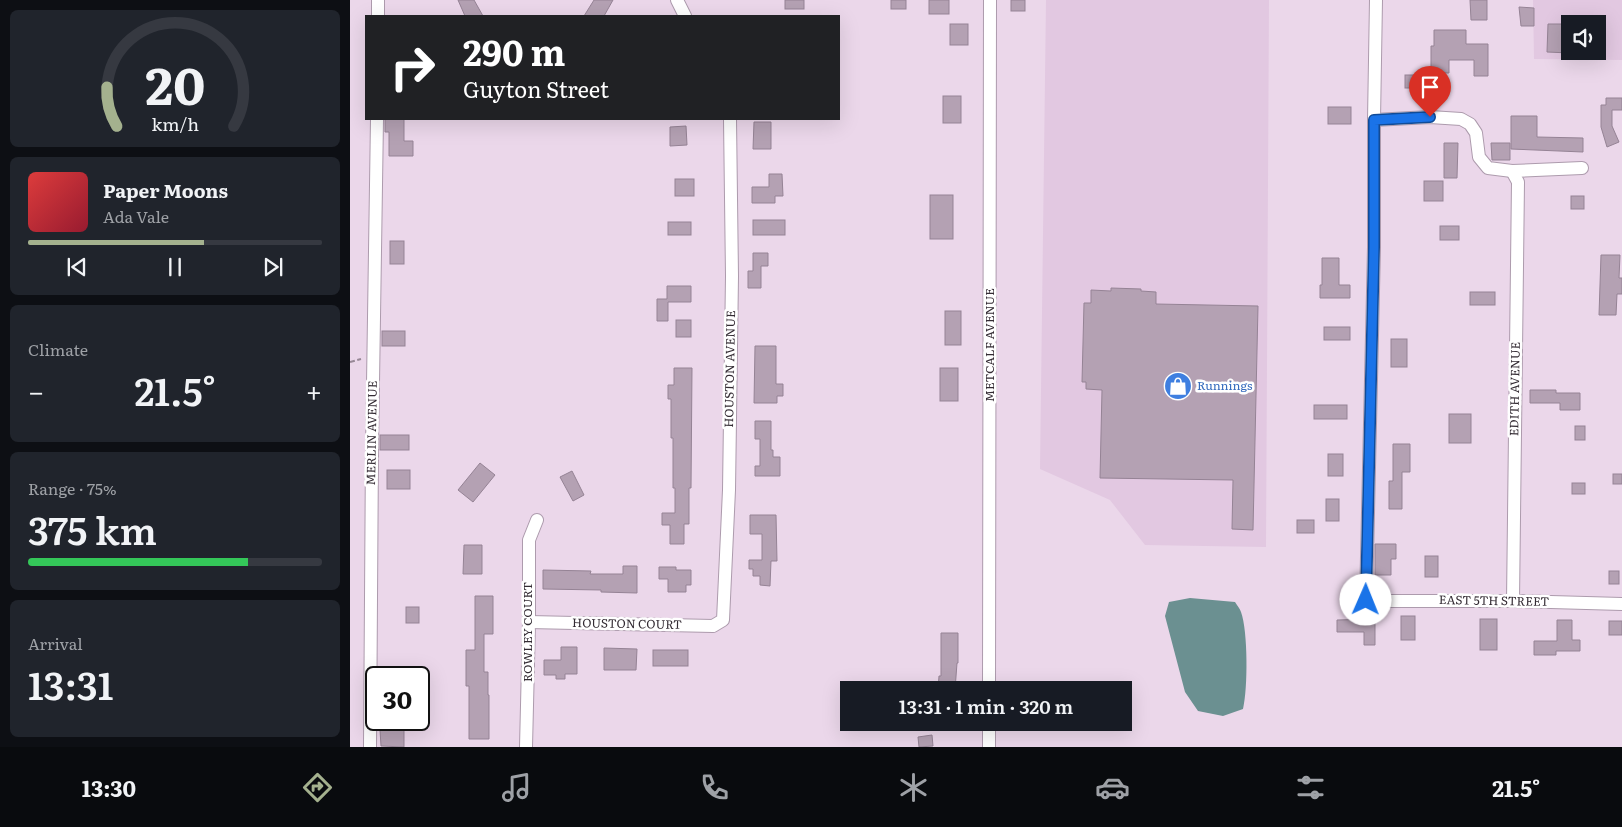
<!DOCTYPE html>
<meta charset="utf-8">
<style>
:root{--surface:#171b24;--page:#20242c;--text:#f1f3f6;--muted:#9ea1a6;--line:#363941;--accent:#a4b18e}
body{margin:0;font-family:Literata,serif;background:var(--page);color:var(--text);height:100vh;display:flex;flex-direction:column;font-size:19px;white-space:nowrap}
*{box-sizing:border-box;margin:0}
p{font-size:16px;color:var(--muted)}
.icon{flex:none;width:28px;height:28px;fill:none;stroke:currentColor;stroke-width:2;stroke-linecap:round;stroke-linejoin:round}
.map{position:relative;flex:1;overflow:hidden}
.sheet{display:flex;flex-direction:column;gap:10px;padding:10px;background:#0d0f14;width:350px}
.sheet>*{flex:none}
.guide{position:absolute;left:15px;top:15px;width:475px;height:105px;border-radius:0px;box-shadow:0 5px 20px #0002;background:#202124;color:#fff;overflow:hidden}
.buttons{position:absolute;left:1211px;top:15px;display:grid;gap:10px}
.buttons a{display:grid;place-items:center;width:45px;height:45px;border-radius:0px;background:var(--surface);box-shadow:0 5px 20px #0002;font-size:25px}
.speed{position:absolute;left:15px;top:666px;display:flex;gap:10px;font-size:25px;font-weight:700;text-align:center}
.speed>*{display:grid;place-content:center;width:65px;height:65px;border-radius:50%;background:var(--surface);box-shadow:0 5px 20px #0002;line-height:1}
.speed .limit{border:2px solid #111;border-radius:8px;background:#fff;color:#111}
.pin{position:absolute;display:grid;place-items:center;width:42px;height:42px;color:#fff;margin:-51px -21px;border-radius:50% 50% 50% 0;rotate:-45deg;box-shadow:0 0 5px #0007}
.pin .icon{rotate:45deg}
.me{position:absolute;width:55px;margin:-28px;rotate:1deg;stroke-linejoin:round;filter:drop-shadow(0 0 4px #0008)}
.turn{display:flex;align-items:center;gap:18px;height:105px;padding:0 15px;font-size:22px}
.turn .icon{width:65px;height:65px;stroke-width:2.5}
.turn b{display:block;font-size:35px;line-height:42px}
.big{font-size:38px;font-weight:600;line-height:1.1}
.sheet .card{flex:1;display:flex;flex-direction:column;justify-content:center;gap:8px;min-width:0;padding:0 18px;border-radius:8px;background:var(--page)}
.sheet .dial{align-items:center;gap:0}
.dial svg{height:130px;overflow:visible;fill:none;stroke:var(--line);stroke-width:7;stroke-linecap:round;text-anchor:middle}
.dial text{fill:var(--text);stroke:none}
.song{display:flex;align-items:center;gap:15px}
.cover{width:60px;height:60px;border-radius:8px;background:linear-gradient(135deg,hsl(0 70% 55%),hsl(350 70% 35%))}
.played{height:5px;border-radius:2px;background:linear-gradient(90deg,var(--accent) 60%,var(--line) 60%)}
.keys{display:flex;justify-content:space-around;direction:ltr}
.heat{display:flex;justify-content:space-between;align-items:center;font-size:28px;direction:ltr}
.charge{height:8px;border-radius:4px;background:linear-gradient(90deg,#34c759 75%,var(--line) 0)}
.trip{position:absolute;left:490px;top:681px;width:292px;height:50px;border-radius:0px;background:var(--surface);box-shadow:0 5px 20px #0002;font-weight:600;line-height:50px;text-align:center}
.tab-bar{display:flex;height:80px;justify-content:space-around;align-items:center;background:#090b0e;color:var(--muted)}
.tab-bar .icon{width:35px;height:35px}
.tab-bar .current{color:var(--accent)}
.tab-bar b{font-size:22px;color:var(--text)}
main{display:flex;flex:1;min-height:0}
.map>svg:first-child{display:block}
.built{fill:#e2c8e1;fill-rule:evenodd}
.water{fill:#6b9091}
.building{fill:#b4a1b3;stroke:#958395}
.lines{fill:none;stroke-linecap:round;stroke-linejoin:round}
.minor-casing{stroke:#ad9bad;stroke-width:14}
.path{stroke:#978896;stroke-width:2;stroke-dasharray:5 2.5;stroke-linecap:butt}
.minor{stroke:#fff;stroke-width:12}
.route-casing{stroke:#114b97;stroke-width:12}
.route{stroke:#1a73e8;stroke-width:9}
.labels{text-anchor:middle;stroke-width:5;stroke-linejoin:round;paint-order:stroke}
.street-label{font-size:12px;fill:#332b33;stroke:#fff}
.shop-label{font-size:12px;fill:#366cbe;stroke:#fff;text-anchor:start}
</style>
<main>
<section class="sheet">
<div class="card dial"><svg viewBox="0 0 100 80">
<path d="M14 69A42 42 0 1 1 86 69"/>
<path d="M14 69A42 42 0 0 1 8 45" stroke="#a4b18e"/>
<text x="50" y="56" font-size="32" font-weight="700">20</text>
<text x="50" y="72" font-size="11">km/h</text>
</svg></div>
<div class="card">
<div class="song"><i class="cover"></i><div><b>Paper Moons</b><p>Ada Vale</p></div></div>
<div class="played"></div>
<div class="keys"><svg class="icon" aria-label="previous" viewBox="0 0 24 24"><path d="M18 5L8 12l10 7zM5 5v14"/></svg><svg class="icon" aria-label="pause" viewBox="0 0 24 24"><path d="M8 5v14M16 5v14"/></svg><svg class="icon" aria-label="next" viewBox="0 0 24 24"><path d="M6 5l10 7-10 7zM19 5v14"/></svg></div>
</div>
<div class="card"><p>Climate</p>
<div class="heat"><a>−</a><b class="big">21.5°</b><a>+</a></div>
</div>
<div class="card"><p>Range · 75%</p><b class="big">375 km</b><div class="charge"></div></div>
<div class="card"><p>Arrival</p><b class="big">13:31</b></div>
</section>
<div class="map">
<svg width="1272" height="747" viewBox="0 0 1272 747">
<rect width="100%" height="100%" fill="#ebd7ea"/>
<g class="built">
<polygon points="696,0 919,0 916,547 795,545 760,500 690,469"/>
<path d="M1183,0H1272V60L1184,59ZM1220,24H1248V51H1220Z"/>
</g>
<path class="water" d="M840,598L885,602C887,605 890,609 891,612C898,631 898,689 893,709L873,716L848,711L835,692L815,616L819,602Z"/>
<g class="building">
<polygon points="108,0 124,0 133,16 115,16"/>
<polygon points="244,0 263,0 254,16 234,16"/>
<rect x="435" y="0" width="19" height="9"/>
<rect x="541" y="0" width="15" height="9"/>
<rect x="579" y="0" width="20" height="14"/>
<rect x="661" y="0" width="14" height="11"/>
<polygon points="1120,0 1137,0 1137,20 1121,20"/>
<polygon points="1169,7 1184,8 1184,26 1171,26"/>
<rect x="600" y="24" width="18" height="21"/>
<polygon points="1198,24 1220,24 1220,53 1197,52"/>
<polygon points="1084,30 1116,30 1116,44 1138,44 1138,76 1124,76 1124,60 1099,60 1099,73 1081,73 1081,46 1084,46"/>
<rect x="1055" y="75" width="26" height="13"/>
<rect x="593" y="96" width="18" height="27"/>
<polygon points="1256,98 1272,98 1272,110 1262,110 1262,126 1269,142 1257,147 1251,127 1251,105 1256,105"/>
<rect x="978" y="107" width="23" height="17"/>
<polygon points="1161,116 1187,116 1187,137 1233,138 1233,152 1161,149"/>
<polygon points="35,119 54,119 54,141 63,141 63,156 39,156 39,132 35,132"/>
<polygon points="404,122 421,122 421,149 403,149"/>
<polygon points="336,126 337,145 320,146 320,127"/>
<polygon points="1094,143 1108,143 1107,178 1094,178"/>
<polygon points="1141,143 1160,143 1160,160 1142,160"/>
<polygon points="419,174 432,174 433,196 425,196 425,203 402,203 402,187 419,187"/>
<rect x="325" y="179" width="19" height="17"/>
<rect x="1074" y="181" width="19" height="20"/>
<rect x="580" y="195" width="23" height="44"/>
<rect x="1221" y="196" width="13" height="13"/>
<rect x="403" y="220" width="32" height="15"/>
<rect x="318" y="222" width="23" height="13"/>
<rect x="1090" y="226" width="19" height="14"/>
<rect x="40" y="241" width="14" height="23"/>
<polygon points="403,253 418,253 418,266 411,266 411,288 398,288 398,271 403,271"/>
<polygon points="1251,255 1270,255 1269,278 1272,278 1272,294 1267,294 1266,315 1249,315"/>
<polygon points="972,258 989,258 989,285 1000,285 1000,298 970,298 970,285 972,285"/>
<polygon points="317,286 341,286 341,302 318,302 318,321 307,321 307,299 317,299"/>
<polygon points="761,288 791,289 791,291 806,292 806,304 908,306 903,530 882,529 883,480 750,478 752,390 736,389 736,382 732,382 734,303 741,303 741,290 761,291"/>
<rect x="1120" y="292" width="25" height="13"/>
<rect x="595" y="311" width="16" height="34"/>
<rect x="326" y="320" width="15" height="17"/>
<rect x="974" y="327" width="26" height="13"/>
<rect x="32" y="331" width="23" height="15"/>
<rect x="1041" y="339" width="16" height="28"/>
<polygon points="405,346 426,346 426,384 433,384 433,396 427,396 427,403 404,403"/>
<polygon points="324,368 342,368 341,488 339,488 339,524 334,524 334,544 320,544 320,525 312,525 312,513 325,513 325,488 323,488 323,438 321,438 321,399 318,399 318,385 324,385"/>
<rect x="590" y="368" width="18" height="33"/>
<polygon points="1180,390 1206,390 1206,393 1230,393 1230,410 1210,410 1210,403 1180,403"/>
<rect x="964" y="405" width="33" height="14"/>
<rect x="1099" y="414" width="22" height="29"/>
<polygon points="405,421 421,421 421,450 423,450 423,457 430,457 430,476 405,476 405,466 410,466 410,439 405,439"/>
<rect x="1225" y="426" width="10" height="14"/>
<rect x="30" y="435" width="29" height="15"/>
<polygon points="1043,444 1060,444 1060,472 1052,472 1052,509 1039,509 1039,481 1043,481"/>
<rect x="978" y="454" width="15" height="22"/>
<polygon points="130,463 145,475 123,502 108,490"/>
<rect x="37" y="470" width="23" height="19"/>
<polygon points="222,471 234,495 223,501 210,477"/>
<rect x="1263" y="474" width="9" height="10"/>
<rect x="1222" y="483" width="13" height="11"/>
<rect x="976" y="499" width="13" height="22"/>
<polygon points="400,515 426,515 427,561 421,561 420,586 410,585 410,576 403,576 403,569 399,569 399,560 412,560 412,534 400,534"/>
<rect x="947" y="520" width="17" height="13"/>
<polygon points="1025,544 1046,544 1046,559 1041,559 1041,575 1025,575"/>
<polygon points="114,545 132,545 132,574 113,574"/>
<rect x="1075" y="556" width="13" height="21"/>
<polygon points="273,566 287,566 287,593 251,592 251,590 193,589 193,570 241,571 240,574 273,574"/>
<polygon points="309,567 326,567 326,570 341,570 341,585 336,585 336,592 318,592 318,579 309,579"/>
<rect x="1259" y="571" width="10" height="13"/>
<polygon points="125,596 143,596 143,634 134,634 134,672 138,672 138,695 139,695 139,739 119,739 119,686 116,686 116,650 125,650"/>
<rect x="56" y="607" width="13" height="16"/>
<rect x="1051" y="616" width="14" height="24"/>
<polygon points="1025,619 1025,645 1014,645 1014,632 987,632 987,620"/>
<rect x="1130" y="619" width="17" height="31"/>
<polygon points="1207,620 1222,620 1222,640 1230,640 1230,651 1206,651 1206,655 1184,655 1184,641 1207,641"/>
<rect x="1259" y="621" width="13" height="14"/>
<polygon points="591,633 608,633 608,663 607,663 605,690 588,690 589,676 591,676"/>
<polygon points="211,647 227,647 227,674 215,674 215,679 206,679 206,675 194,675 194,660 211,660"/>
<polygon points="254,648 287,649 286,670 254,670"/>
<rect x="303" y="650" width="35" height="16"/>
<polygon points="54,729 54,747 31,746 30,730"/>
<polygon points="582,735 583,746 569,747 568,737"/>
</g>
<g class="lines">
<g class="minor-casing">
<g id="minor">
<polyline points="327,0 335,16"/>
<polyline points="1026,0 1024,120 1024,247 1016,601 1163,601 1272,604"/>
<polyline points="28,16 28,0"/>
<polyline points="1024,120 1080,117 1111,119 1120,124 1126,133 1129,157 1138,168 1162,171 1232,168"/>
<polyline points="1162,171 1168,182 1163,601"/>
<polyline points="179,622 363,626 373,620 379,490 382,276 380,119"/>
<polyline points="639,690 640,0"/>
<polyline points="20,747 22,449 27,119"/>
<polyline points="176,747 179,622 179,540 187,520"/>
<polyline points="639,747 639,722"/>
</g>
</g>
<polyline class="path" points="0,362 11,359"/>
<use href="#minor" class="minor"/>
</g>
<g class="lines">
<g class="route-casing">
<polyline id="route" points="1016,600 1024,247 1024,120 1080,117"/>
</g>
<use href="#route" class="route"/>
</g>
<defs>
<g id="shop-disc" transform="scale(1.4375)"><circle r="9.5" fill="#3f7fe0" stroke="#fff"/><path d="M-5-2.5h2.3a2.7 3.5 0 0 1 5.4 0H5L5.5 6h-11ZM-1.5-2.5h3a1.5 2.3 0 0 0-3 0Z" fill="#fff"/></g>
</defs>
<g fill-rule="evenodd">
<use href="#shop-disc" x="828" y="386"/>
</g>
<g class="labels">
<g class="street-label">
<text transform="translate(640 345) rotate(-90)" y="4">METCALF AVENUE</text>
<text transform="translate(380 369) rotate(-89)" y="4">HOUSTON AVENUE</text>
<text transform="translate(1165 389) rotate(-89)" y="4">EDITH AVENUE</text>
<text transform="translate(22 433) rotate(-89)" y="4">MERLIN AVENUE</text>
<text transform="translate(1144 601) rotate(1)" y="4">EAST 5TH STREET</text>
<text transform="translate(277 624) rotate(1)" y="4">HOUSTON COURT</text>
<text transform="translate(178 632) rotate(-90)" y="4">ROWLEY COURT</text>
</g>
<g class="shop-label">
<text x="847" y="390">Runnings</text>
</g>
</g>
</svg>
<div class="buttons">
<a><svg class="icon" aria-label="sound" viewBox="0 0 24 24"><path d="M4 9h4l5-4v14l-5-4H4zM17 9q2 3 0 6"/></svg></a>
</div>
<div class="speed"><div class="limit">30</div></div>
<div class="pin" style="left:1080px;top:117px;background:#d93025"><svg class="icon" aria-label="arrive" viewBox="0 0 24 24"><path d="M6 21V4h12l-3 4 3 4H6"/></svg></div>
<svg class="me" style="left:1016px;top:600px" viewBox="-20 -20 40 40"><circle r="19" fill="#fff"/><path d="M0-13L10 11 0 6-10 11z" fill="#1a73e8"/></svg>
<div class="trip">13:31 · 1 min · 320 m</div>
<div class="guide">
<div class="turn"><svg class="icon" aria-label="right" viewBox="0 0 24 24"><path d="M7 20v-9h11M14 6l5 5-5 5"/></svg><div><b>290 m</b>Guyton Street</div></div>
</div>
</div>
</main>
<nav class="tab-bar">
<b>13:30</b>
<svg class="icon current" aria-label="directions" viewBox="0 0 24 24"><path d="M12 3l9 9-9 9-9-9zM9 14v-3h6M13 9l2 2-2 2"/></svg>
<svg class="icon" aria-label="music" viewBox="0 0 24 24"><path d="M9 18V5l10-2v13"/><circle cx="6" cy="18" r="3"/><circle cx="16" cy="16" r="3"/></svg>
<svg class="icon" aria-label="phone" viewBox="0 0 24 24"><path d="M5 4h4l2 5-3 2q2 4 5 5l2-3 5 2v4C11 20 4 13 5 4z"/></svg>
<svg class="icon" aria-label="climate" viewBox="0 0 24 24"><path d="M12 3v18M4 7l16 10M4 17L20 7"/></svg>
<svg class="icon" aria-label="car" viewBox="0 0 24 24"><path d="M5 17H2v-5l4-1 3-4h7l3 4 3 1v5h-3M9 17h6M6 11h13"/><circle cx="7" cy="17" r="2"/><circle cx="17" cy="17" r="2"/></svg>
<svg class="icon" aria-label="filters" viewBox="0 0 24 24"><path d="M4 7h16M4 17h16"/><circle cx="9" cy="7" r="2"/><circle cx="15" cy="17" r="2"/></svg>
<b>21.5°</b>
</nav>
